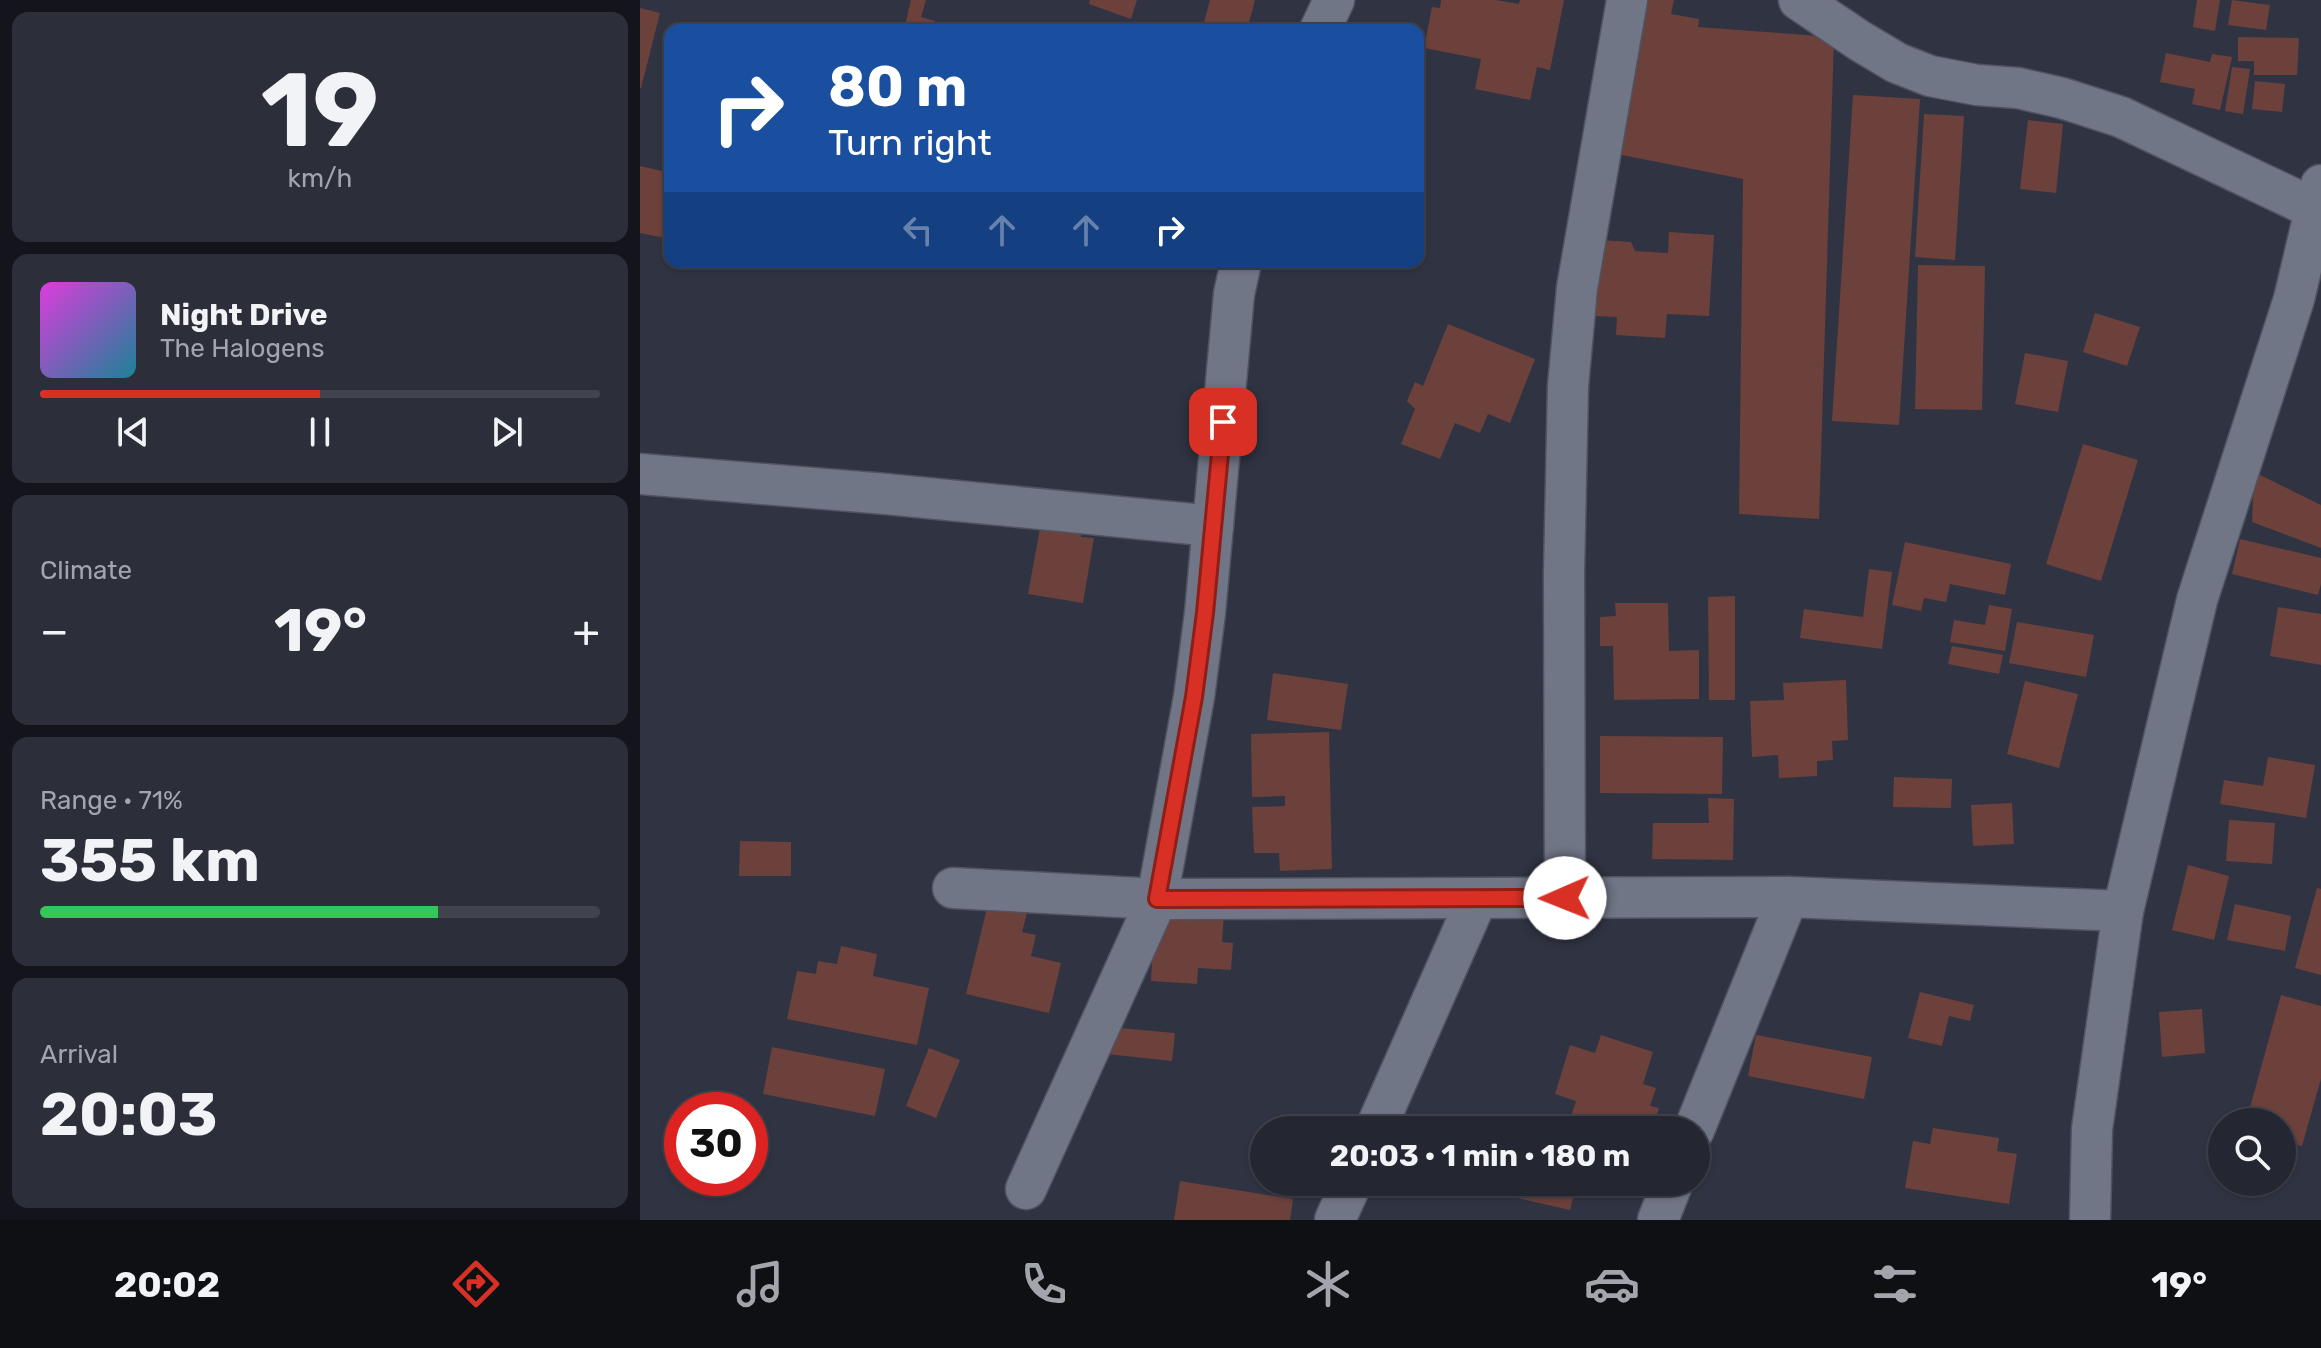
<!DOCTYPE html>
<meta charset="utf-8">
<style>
:root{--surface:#242732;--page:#2c2f3a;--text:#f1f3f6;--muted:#a3a5ac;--line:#41444d;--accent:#d93025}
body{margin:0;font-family:Rubik,sans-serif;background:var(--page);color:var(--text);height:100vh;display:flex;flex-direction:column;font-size:30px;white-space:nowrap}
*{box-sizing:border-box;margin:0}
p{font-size:26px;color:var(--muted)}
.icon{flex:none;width:44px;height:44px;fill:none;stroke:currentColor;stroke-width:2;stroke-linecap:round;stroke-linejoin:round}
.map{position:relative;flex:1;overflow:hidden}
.sheet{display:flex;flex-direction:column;gap:12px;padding:12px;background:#14151c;width:640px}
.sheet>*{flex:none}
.top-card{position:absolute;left:24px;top:24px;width:760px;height:244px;border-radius:16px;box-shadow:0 2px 6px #0004,0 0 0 2px var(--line);background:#1a4fa0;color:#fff;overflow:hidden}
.fabs{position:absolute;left:1568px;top:1108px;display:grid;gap:16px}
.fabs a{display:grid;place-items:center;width:88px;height:88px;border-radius:50%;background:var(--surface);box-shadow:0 2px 6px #0004,0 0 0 2px var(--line);font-size:40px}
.speed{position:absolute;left:24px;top:1092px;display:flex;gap:16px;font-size:40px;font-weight:700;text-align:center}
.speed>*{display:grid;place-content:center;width:104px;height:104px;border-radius:50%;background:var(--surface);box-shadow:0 2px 6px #0004,0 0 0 2px var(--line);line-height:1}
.speed .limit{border:12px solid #d22;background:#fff;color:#111}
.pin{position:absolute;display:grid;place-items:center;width:68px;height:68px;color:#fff;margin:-34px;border-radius:16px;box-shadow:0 4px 12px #0006}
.me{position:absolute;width:88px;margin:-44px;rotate:269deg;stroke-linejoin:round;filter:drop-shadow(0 0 6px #0008)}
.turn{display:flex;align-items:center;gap:28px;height:168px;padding:0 32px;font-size:36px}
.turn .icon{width:104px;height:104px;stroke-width:2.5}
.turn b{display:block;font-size:56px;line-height:68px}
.lanes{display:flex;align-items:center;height:76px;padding:0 32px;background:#0003;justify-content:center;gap:40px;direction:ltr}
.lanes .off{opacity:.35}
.big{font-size:60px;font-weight:700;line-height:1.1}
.sheet .widget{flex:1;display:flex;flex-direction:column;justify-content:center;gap:12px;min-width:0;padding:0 28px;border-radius:16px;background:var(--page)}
.sheet .dial{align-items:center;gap:0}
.dial b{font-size:104px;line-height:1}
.song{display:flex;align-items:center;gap:24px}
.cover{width:96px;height:96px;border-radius:12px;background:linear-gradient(135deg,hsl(300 70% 55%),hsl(190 70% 35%))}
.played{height:8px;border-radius:4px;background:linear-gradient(90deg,var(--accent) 50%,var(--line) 50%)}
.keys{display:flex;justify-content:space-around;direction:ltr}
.heat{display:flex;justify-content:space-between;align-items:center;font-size:44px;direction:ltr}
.charge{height:12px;border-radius:6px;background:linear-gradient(90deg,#34c759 71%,var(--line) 0)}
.trip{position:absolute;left:610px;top:1116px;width:460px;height:80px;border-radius:40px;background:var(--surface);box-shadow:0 2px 6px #0004,0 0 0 2px var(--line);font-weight:700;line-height:80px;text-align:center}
.tabs{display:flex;height:128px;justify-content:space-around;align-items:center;background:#0e1014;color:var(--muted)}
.tabs .icon{width:56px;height:56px}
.tabs .on{color:var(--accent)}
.tabs b{font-size:36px;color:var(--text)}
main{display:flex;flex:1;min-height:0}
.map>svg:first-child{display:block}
.building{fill:#6c403b}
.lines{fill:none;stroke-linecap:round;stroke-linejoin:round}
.minor-casing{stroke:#505360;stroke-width:43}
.minor{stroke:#717687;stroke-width:40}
.route-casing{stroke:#8d1f18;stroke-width:20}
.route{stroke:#d93025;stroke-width:14}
</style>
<main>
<section class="sheet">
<div class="widget dial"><b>19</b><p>km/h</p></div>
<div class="widget">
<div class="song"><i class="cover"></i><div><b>Night Drive</b><p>The Halogens</p></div></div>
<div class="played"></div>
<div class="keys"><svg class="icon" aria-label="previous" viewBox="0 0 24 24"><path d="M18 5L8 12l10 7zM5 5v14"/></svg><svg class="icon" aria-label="pause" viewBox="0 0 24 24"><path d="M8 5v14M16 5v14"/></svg><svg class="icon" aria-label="next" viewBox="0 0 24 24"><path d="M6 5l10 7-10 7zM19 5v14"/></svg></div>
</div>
<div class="widget"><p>Climate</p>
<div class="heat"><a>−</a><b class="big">19°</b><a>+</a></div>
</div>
<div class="widget"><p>Range · 71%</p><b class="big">355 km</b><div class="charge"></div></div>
<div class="widget"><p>Arrival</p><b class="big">20:03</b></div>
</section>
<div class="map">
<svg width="1681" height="1220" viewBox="0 0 1681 1220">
<rect width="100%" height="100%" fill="#303442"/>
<g class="building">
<polygon points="271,0 286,0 281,17 295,21 293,30 264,30"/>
<polygon points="450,0 497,0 491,19 449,4"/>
<polygon points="570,0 615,0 607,30 562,30"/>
<polygon points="801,0 856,0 879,4 880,0 924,0 910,70 897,67 890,100 835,89 841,59 784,48 792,7 800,8"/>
<polygon points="998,0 1034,0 1031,14 1059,19 1058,27 1194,37 1179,519 1099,514 1103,179 972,153"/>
<polygon points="1557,0 1580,0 1575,31 1553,27"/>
<polygon points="1592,0 1630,5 1626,30 1588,25"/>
<polygon points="0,8 20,13 1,88 0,88"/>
<polygon points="1598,37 1659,38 1657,75 1614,75 1614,61 1598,61"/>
<polygon points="1526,53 1570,62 1572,54 1592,57 1580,110 1552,104 1555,89 1520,82"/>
<polygon points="1592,67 1610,69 1603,114 1585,111"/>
<polygon points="1615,81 1645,84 1642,112 1612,109"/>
<polygon points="1213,95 1280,99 1259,425 1192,421"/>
<polygon points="1284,114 1324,116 1315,260 1275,257"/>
<polygon points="1388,120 1423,124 1416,193 1380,189"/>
<polygon points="27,148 30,148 30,239 0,233 0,166 22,171"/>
<polygon points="1029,232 1074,235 1069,316 1027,314 1025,338 976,335 977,317 955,316 959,240 991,242 995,251 1028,253"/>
<polygon points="1278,265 1345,266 1342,410 1275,409"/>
<polygon points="1455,313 1500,327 1487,366 1443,352"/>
<polygon points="808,324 895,359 870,423 848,414 840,433 815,423 800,459 761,444 775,409 767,401 775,382 783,386"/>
<polygon points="1385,353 1428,361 1418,412 1375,404"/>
<polygon points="1443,444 1498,460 1461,581 1406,564"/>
<polygon points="1614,472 1681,505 1681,548 1612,522"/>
<polygon points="403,512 444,519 441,537 454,538 443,603 388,594"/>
<polygon points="1600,539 1681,558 1681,584 1678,595 1592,574"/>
<polygon points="1265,542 1371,564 1365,595 1310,584 1306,602 1284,598 1281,611 1252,605"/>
<polygon points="1229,569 1252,572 1242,649 1160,638 1164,609 1223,617"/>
<polygon points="1095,596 1095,700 1069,700 1068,597"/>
<polygon points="975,603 1028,603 1029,651 1059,650 1059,699 974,700 973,646 960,646 960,617 976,616"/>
<polygon points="1349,605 1372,609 1365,651 1310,642 1314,620 1345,625"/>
<polygon points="1638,607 1681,614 1681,665 1630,656"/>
<polygon points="1377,622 1454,635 1446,677 1369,663"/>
<polygon points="1312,646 1363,655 1359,674 1308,664"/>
<polygon points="633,673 708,684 701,730 627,720"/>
<polygon points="1206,680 1208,740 1192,741 1193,760 1177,761 1177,776 1139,778 1138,755 1112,757 1110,701 1144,700 1143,683"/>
<polygon points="1385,681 1438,694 1419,768 1367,754"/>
<polygon points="689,732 692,869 640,871 639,853 614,853 612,807 645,806 645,796 612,797 611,734"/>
<polygon points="960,736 1083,737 1082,794 960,793"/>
<polygon points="1628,757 1675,765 1666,818 1580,804 1584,780 1623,786"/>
<polygon points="1254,777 1312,779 1311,808 1253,807"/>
<polygon points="1068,798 1094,799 1093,860 1012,859 1013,823 1069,823"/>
<polygon points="1372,803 1374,844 1333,846 1331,805"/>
<polygon points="1589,820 1635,823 1632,864 1586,861"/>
<polygon points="100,841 151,842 151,876 99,876"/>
<polygon points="1548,865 1589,876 1574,940 1532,930"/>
<polygon points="1677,888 1681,889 1681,975 1655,968"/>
<polygon points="348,904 387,913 382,932 396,935 391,956 421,963 409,1013 326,994"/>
<polygon points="1595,904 1651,916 1645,951 1587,940"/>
<polygon points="515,908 584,913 582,942 593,943 591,970 558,968 557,984 511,981"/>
<polygon points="201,946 237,954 233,976 289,988 277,1045 147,1019 157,971 176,974 178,961 197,964"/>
<polygon points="1280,992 1334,1005 1330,1021 1309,1016 1302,1046 1268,1038"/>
<polygon points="1641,995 1681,1006 1681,1079 1662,1146 1642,1140 1642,1122 1606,1122"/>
<polygon points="1562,1009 1565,1053 1522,1057 1519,1012"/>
<polygon points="469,1027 535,1033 532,1061 466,1054"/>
<polygon points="961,1035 1013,1052 1003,1084 1016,1088 1010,1106 1019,1108 1012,1130 985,1130 973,1126 972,1130 927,1130 936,1101 915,1094 930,1045 955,1053"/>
<polygon points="1116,1035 1232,1057 1224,1099 1108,1076"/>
<polygon points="132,1047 245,1069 235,1116 123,1094"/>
<polygon points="289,1048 320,1060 296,1118 266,1106"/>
<polygon points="654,1119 680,1130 649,1130"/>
<polygon points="1293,1128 1359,1138 1357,1151 1377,1154 1369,1204 1265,1188 1273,1141 1290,1144"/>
<polygon points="620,1137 624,1138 624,1164 611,1158"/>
<polygon points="540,1181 653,1199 650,1220 534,1220"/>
<polygon points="873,1182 937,1182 930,1210 869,1196"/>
</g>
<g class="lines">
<g class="minor-casing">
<g id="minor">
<polyline points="1159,0 1220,41 1257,63 1290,76 1337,85 1378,88 1422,98 1481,117 1675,209"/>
<polyline points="680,30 694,0"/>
<polyline points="0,474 246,494 573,526"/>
<polyline points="313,888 517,899 1148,897 1483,911"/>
<polyline points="925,898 924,573 928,386 937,288 987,0"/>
<polyline points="735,1130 837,899"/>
<polyline points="1054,1130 1148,897"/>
<polyline points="386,1189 517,899 554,697 565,613 594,294 601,262"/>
<polyline points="695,1220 712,1182"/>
<polyline points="1018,1220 1033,1182"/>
<polyline points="1450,1220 1452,1129 1483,911 1557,600 1654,299 1681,185"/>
</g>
</g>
<use href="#minor" class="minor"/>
</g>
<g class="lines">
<g class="route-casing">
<polyline id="route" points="583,422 565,613 554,697 517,899 925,898"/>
</g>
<use href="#route" class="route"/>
</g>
</svg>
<div class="fabs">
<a><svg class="icon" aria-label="search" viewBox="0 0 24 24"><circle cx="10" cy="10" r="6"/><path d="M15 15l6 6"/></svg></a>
</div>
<div class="speed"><div class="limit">30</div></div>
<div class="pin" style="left:583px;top:422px;background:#d93025"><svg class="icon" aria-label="arrive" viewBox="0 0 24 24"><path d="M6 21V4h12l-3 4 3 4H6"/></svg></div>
<svg class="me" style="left:925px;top:898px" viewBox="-20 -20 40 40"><circle r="19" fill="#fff"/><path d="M0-13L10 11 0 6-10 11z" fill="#d93025"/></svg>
<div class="trip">20:03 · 1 min · 180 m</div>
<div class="top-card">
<div class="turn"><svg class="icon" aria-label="right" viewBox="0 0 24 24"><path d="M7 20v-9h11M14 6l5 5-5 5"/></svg><div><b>80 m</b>Turn right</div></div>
<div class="lanes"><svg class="icon off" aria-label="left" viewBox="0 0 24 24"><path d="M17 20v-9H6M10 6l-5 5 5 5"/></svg><svg class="icon off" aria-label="ahead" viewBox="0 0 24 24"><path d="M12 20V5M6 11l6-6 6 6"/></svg><svg class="icon off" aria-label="ahead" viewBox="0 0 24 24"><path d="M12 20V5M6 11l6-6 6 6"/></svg><svg class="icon" aria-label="right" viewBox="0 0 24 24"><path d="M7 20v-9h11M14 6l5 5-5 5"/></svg></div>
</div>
</div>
</main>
<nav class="tabs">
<b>20:02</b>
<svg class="icon on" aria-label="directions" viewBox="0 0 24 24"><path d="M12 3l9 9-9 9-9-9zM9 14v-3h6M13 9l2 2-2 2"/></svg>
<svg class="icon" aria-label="music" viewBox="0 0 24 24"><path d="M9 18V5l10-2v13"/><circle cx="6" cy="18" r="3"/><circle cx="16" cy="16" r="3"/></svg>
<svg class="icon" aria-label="phone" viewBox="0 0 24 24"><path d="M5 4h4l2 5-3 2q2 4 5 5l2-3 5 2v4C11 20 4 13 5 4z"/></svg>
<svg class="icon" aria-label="climate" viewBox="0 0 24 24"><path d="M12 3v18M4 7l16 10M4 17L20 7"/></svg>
<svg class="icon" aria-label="car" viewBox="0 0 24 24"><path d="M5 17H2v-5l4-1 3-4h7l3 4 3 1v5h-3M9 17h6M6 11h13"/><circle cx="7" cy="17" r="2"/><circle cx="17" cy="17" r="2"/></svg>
<svg class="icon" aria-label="filters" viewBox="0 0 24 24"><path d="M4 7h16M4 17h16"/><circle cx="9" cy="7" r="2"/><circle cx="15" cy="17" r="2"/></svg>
<b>19°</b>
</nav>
